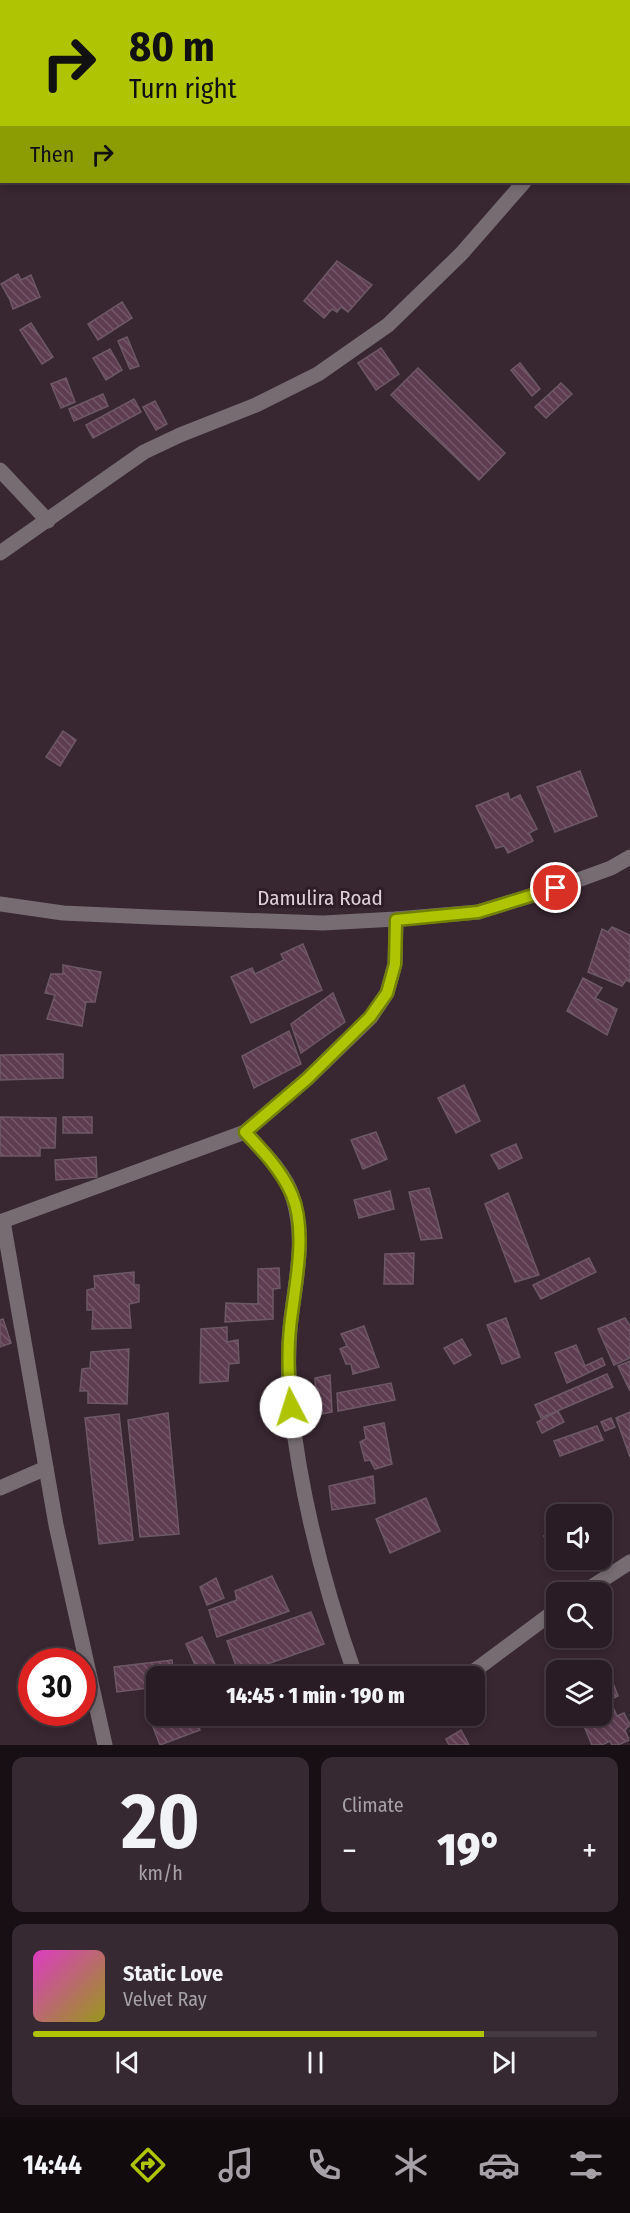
<!DOCTYPE html>
<meta charset="utf-8">
<style>
:root{--surface:#2a1c24;--page:#362931;--text:#f1f3f6;--muted:#a5a1a6;--line:#463a41;--accent:#afc504}
body{margin:0;font-family:"Fira Sans Condensed",sans-serif;background:var(--page);color:var(--text);height:100vh;display:flex;flex-direction:column;font-size:22px;white-space:nowrap}
*{box-sizing:border-box;margin:0}
p{font-size:20px;color:var(--muted)}
.icon{flex:none;width:33px;height:33px;fill:none;stroke:currentColor;stroke-width:2;stroke-linecap:round;stroke-linejoin:round}
.map{position:relative;height:1745px;overflow:hidden}
.details{display:flex;flex-direction:column;gap:12px;padding:12px;background:#170f14;flex:1}
.details>*{flex:none}
.hud{position:absolute;left:0px;top:0px;width:630px;height:183px;box-shadow:0 3px 9px #0003,0 0 0 2px var(--line);background:#afc504;color:#111;overflow:hidden}
.buttons{position:absolute;left:546px;top:1504px;display:grid;gap:12px}
.buttons a{display:grid;place-items:center;width:66px;height:66px;border-radius:12px;background:var(--surface);box-shadow:0 3px 9px #0003,0 0 0 2px var(--line);font-size:30px}
.speed{position:absolute;left:18px;top:1648px;display:flex;gap:12px;font-size:30px;font-weight:700;text-align:center}
.speed>*{display:grid;place-content:center;width:78px;height:78px;border-radius:50%;background:var(--surface);box-shadow:0 3px 9px #0003,0 0 0 2px var(--line);line-height:1}
.speed .limit{border:9px solid #d22;background:#fff;color:#111}
.pin{position:absolute;display:grid;place-items:center;width:51px;height:51px;color:#fff;margin:-26px;border:3px solid #fff;border-radius:50%;box-shadow:0 2px 6px #0007}
.me{position:absolute;width:66px;margin:-33px;rotate:355deg;stroke-linejoin:round;filter:drop-shadow(0 0 4px #0008)}
.turn{display:flex;align-items:center;gap:21px;height:126px;padding:0 30px;font-size:27px}
.turn .icon{width:78px;height:78px;stroke-width:2.5}
.turn b{display:block;font-size:42px;line-height:51px}
.then{display:flex;align-items:center;height:57px;padding:0 30px;background:#0003;gap:12px;font-size:22px}
.big{font-size:45px;font-weight:800;line-height:1.1}
.details .card{flex:1;display:flex;flex-direction:column;justify-content:center;gap:9px;min-width:0;padding:0 21px;border-radius:12px;background:var(--page)}
.details .dial{align-items:center;gap:0}
.dial b{font-size:78px;line-height:1}
.song{display:flex;align-items:center;gap:18px}
.cover{width:72px;height:72px;border-radius:9px;background:linear-gradient(135deg,hsl(310 70% 55%),hsl(60 70% 35%))}
.played{height:6px;border-radius:3px;background:linear-gradient(90deg,var(--accent) 80%,var(--line) 80%)}
.keys{display:flex;justify-content:space-around;direction:ltr}
.heat{display:flex;justify-content:space-between;align-items:center;font-size:33px;direction:ltr}
.details .tiles{flex:1;display:grid;gap:12px;grid-template-columns:1fr 1fr}
.card:last-child{grid-column:span 2}
.trip{position:absolute;left:146px;top:1666px;width:339px;height:60px;border-radius:12px;background:var(--surface);box-shadow:0 3px 9px #0003,0 0 0 2px var(--line);font-weight:800;line-height:60px;text-align:center}
.dock{display:flex;height:96px;justify-content:space-around;align-items:center;background:#110b0e;color:var(--muted)}
.dock .icon{width:42px;height:42px}
.dock .on{color:var(--accent)}
.dock b{font-size:27px;color:var(--text)}
.map>svg:first-child{display:block}
.building{fill:url(#building-back-hatch);stroke:#6d5965;stroke-width:1.5}
.lines{fill:none;stroke-linecap:round;stroke-linejoin:round}
.minor{stroke:#766c71;stroke-width:15}
.route-casing{stroke:#728003;stroke-width:15}
.route{stroke:#afc504;stroke-width:10}
.labels{text-anchor:middle;stroke-width:6;stroke-linejoin:round;paint-order:stroke}
.street-label{font-size:21px;fill:#dcd0d6;stroke:#2e1d27}
</style>
<div class="map">
<svg width="630" height="1745" viewBox="0 0 630 1745">
<defs>
<pattern id="building-back-hatch" width="6" height="6" patternUnits="userSpaceOnUse" patternTransform="scale(1.5)"><rect width="6" height="6" fill="#5e3d51"/><path d="M-1 5l2 2M0 0l6 6M5-1l2 2" fill="none" stroke="#745869"/></pattern>
</defs>
<rect width="100%" height="100%" fill="#382630"/>
<g class="building">
<polygon points="337,261 372,285 348,312 341,307 337,312 332,309 324,318 304,301"/>
<polygon points="18,274 21,280 31,275 40,297 13,309 10,300 1,284"/>
<polygon points="122,302 132,318 98,340 88,324"/>
<polygon points="31,323 53,357 42,364 20,330"/>
<polygon points="127,337 139,366 130,369 118,341"/>
<polygon points="381,348 399,374 376,390 358,363"/>
<polygon points="110,349 122,370 106,380 93,358"/>
<polygon points="520,363 540,389 532,396 511,370"/>
<polygon points="418,368 505,453 479,480 391,395"/>
<polygon points="66,378 75,402 61,408 51,384"/>
<polygon points="561,383 572,394 546,418 535,407"/>
<polygon points="103,394 108,406 74,421 69,409"/>
<polygon points="134,399 141,412 93,438 86,425"/>
<polygon points="155,401 167,424 156,430 143,407"/>
<polygon points="63,731 76,740 60,766 46,757"/>
<polygon points="580,771 597,816 555,832 537,787"/>
<polygon points="508,793 510,800 520,795 537,829 529,833 533,841 508,853 504,846 496,848 476,806"/>
<polygon points="612,927 630,935 630,982 626,980 622,986 588,972 602,929 608,932"/>
<polygon points="303,944 322,990 251,1023 231,977 252,968 255,974 284,960 281,954"/>
<polygon points="63,965 101,972 95,1002 86,1002 82,1026 47,1019 55,995 45,993 51,974 63,974"/>
<polygon points="583,978 602,988 595,998 617,1009 607,1035 567,1011"/>
<polygon points="333,993 345,1022 301,1053 291,1024"/>
<polygon points="289,1031 301,1064 254,1088 242,1056"/>
<polygon points="63,1054 63,1078 0,1080 0,1055"/>
<polygon points="464,1085 480,1121 456,1133 438,1098"/>
<polygon points="0,1117 56,1118 55,1148 40,1148 40,1156 0,1156"/>
<rect x="63" y="1117" width="29" height="16"/>
<polygon points="376,1132 387,1159 363,1169 351,1140"/>
<polygon points="516,1144 522,1158 499,1169 491,1155"/>
<polygon points="96,1157 97,1177 56,1180 55,1160"/>
<polygon points="429,1188 442,1238 421,1240 409,1192"/>
<polygon points="390,1191 394,1209 359,1218 354,1200"/>
<polygon points="508,1193 539,1275 515,1282 485,1204"/>
<polygon points="414,1253 413,1284 384,1284 385,1254"/>
<polygon points="589,1258 596,1272 541,1299 533,1285"/>
<polygon points="279,1268 280,1288 273,1289 273,1319 225,1322 226,1303 258,1304 258,1269"/>
<polygon points="134,1272 134,1285 139,1285 139,1302 129,1304 131,1328 92,1329 93,1310 87,1310 87,1290 95,1288 94,1276"/>
<polygon points="506,1318 520,1357 502,1364 487,1325"/>
<polygon points="625,1318 630,1326 630,1358 614,1365 598,1329"/>
<polygon points="3,1319 11,1343 0,1347 0,1320"/>
<polygon points="364,1326 379,1367 353,1374 351,1364 346,1364 340,1349 347,1346 341,1334"/>
<polygon points="227,1327 227,1342 238,1340 239,1363 229,1364 228,1381 200,1383 201,1329"/>
<polygon points="462,1339 471,1355 454,1364 444,1348"/>
<polygon points="576,1345 585,1366 602,1358 605,1365 567,1383 555,1353"/>
<polygon points="129,1349 127,1404 88,1403 88,1391 80,1391 82,1369 90,1368 91,1352"/>
<polygon points="630,1361 630,1391 618,1366"/>
<polygon points="607,1374 613,1387 541,1418 535,1405"/>
<polygon points="330,1375 332,1412 317,1415 315,1378"/>
<polygon points="391,1383 395,1400 338,1411 337,1393"/>
<polygon points="558,1411 564,1422 542,1433 537,1422"/>
<polygon points="630,1412 630,1457 616,1418"/>
<polygon points="168,1413 179,1534 140,1537 128,1420"/>
<polygon points="119,1414 133,1540 99,1544 85,1418"/>
<polygon points="611,1418 615,1427 605,1431 601,1422"/>
<polygon points="384,1423 392,1464 375,1469 370,1460 365,1461 360,1442 366,1439 364,1427"/>
<polygon points="597,1426 603,1440 560,1456 554,1441"/>
<polygon points="373,1476 375,1503 332,1510 329,1486"/>
<polygon points="426,1498 440,1531 390,1553 376,1519"/>
<polygon points="556,1531 556,1547 550,1550 544,1536"/>
<polygon points="272,1576 289,1611 217,1637 209,1610 237,1600 235,1591"/>
<polygon points="216,1578 224,1598 207,1605 200,1587"/>
<polygon points="311,1612 324,1644 239,1674 227,1641"/>
<polygon points="202,1637 220,1675 185,1677 182,1671 195,1665 186,1644"/>
<polygon points="172,1660 174,1677 156,1677 156,1687 117,1692 114,1667"/>
<polygon points="611,1678 618,1696 602,1704 602,1683"/>
<polygon points="156,1705 156,1716 195,1716 200,1730 160,1745 146,1709"/>
<polygon points="612,1705 617,1716 624,1713 630,1725 625,1730 629,1740 618,1745 612,1745 610,1741 602,1745 592,1745 581,1719 588,1716 602,1716 602,1710"/>
<polygon points="461,1730 469,1745 449,1745 446,1739"/>
</g>
<g class="lines">
<g class="minor">
<polyline points="0,470 48,521"/>
<polyline points="0,553 144,452 180,435 256,405 318,374 388,325 462,253 524,182"/>
<polyline points="0,904 63,913 151,917 323,923 396,919 478,912 556,888 611,868 630,857"/>
<path d="M245,1132C262,1150 287,1175 293,1198C307,1244 294,1284 290,1329C288,1355 288,1381 291,1407C301,1499 325,1590 356,1677"/>
<polyline points="3,1221 56,1525 105,1745"/>
<polyline points="0,1222 245,1132 307,1079 371,1017 387,993 395,964 396,919"/>
<polyline points="0,1488 46,1468"/>
<polyline points="582,1593 630,1562"/>
<polyline points="466,1677 556,1610"/>
</g>
</g>
<g class="lines">
<g class="route-casing">
<path id="route" d="M291,1407C289,1380 287,1354 290,1328C294,1289 308,1232 292,1195C282,1171 263,1151 245,1132L307,1079L370,1017L387,993L395,964L396,920L478,912L556,888"/>
</g>
<use href="#route" class="route"/>
</g>
<g class="labels">
<g class="street-label">
<text x="320" y="905">Damulira Road</text>
</g>
</g>
</svg>
<div class="buttons">
<a><svg class="icon" aria-label="sound" viewBox="0 0 24 24"><path d="M4 9h4l5-4v14l-5-4H4zM17 9q2 3 0 6"/></svg></a>
<a><svg class="icon" aria-label="search" viewBox="0 0 24 24"><circle cx="10" cy="10" r="6"/><path d="M15 15l6 6"/></svg></a>
<a><svg class="icon" aria-label="layers" viewBox="0 0 24 24"><path d="M12 4l9 5-9 5-9-5zM3 14l9 5 9-5"/></svg></a>
</div>
<div class="speed"><div class="limit">30</div></div>
<div class="pin" style="left:556px;top:888px;background:#d93025"><svg class="icon" aria-label="arrive" viewBox="0 0 24 24"><path d="M6 21V4h12l-3 4 3 4H6"/></svg></div>
<svg class="me" style="left:291px;top:1407px" viewBox="-20 -20 40 40"><circle r="19" fill="#fff"/><path d="M0-13L10 11 0 6-10 11z" fill="#afc504"/></svg>
<div class="trip">14:45 · 1 min · 190 m</div>
<div class="hud">
<div class="turn"><svg class="icon" aria-label="right" viewBox="0 0 24 24"><path d="M7 20v-9h11M14 6l5 5-5 5"/></svg><div><b>80 m</b>Turn right</div></div>
<div class="then">Then<svg class="icon" aria-label="right" viewBox="0 0 24 24"><path d="M7 20v-9h11M14 6l5 5-5 5"/></svg></div>
</div>
</div>
<section class="details">
<div class="tiles">
<div class="card dial"><b>20</b><p>km/h</p></div>
<div class="card"><p>Climate</p>
<div class="heat"><a>−</a><b class="big">19°</b><a>+</a></div>
</div>
<div class="card">
<div class="song"><i class="cover"></i><div><b>Static Love</b><p>Velvet Ray</p></div></div>
<div class="played"></div>
<div class="keys"><svg class="icon" aria-label="previous" viewBox="0 0 24 24"><path d="M18 5L8 12l10 7zM5 5v14"/></svg><svg class="icon" aria-label="pause" viewBox="0 0 24 24"><path d="M8 5v14M16 5v14"/></svg><svg class="icon" aria-label="next" viewBox="0 0 24 24"><path d="M6 5l10 7-10 7zM19 5v14"/></svg></div>
</div>
</div>
</section>
<nav class="dock">
<b>14:44</b>
<svg class="icon on" aria-label="directions" viewBox="0 0 24 24"><path d="M12 3l9 9-9 9-9-9zM9 14v-3h6M13 9l2 2-2 2"/></svg>
<svg class="icon" aria-label="music" viewBox="0 0 24 24"><path d="M9 18V5l10-2v13"/><circle cx="6" cy="18" r="3"/><circle cx="16" cy="16" r="3"/></svg>
<svg class="icon" aria-label="phone" viewBox="0 0 24 24"><path d="M5 4h4l2 5-3 2q2 4 5 5l2-3 5 2v4C11 20 4 13 5 4z"/></svg>
<svg class="icon" aria-label="climate" viewBox="0 0 24 24"><path d="M12 3v18M4 7l16 10M4 17L20 7"/></svg>
<svg class="icon" aria-label="car" viewBox="0 0 24 24"><path d="M5 17H2v-5l4-1 3-4h7l3 4 3 1v5h-3M9 17h6M6 11h13"/><circle cx="7" cy="17" r="2"/><circle cx="17" cy="17" r="2"/></svg>
<svg class="icon" aria-label="filters" viewBox="0 0 24 24"><path d="M4 7h16M4 17h16"/><circle cx="9" cy="7" r="2"/><circle cx="15" cy="17" r="2"/></svg>
</nav>
